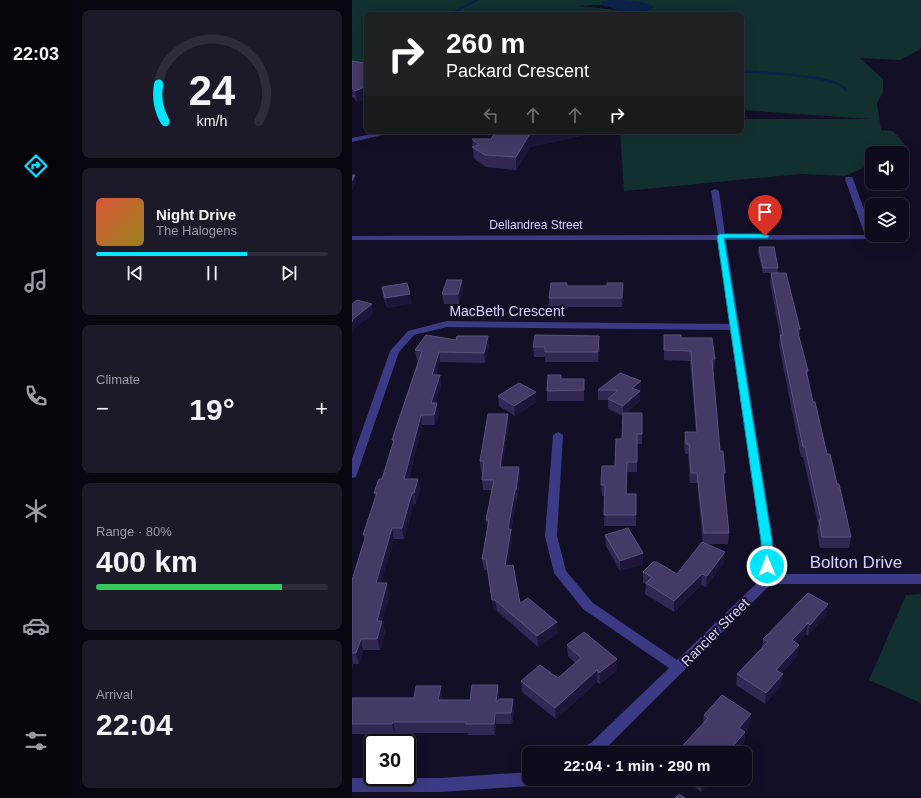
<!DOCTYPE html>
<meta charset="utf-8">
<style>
:root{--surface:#0e0b1c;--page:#1c1929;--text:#f1f3f6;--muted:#9b9ba3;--line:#2e2b3b;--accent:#00e5ff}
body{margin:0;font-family:Arial,sans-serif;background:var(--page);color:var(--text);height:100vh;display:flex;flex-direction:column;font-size:15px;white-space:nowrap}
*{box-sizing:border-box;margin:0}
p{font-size:13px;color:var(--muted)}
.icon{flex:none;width:22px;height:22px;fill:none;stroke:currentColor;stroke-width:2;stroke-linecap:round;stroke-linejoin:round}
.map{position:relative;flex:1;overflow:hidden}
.drawer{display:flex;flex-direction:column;gap:10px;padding:10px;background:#08060f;width:280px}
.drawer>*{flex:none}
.top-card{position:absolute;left:12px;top:12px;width:380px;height:122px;border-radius:8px;box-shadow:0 4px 16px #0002,0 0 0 1px var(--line);background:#202124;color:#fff;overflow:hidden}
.tools{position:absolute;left:513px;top:146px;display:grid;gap:8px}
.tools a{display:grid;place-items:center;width:44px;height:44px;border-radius:8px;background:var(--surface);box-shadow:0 4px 16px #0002,0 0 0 1px var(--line);font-size:20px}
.speed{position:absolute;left:12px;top:734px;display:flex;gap:8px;font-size:20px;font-weight:700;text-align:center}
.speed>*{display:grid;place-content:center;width:52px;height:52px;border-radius:50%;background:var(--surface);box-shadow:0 4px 16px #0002,0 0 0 1px var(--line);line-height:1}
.speed .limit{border:2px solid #111;border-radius:6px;background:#fff;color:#111}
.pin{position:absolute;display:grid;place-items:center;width:34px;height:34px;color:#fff;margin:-41px -17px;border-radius:50% 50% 50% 0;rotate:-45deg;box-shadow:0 0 4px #0007}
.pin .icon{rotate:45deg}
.me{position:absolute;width:44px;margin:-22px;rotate:359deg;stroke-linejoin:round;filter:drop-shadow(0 0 3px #0008)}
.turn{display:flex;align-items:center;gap:14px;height:84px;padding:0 16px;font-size:18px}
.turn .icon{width:52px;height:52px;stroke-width:2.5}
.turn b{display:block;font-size:28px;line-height:34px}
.lanes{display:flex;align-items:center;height:38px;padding:0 16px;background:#0003;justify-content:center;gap:20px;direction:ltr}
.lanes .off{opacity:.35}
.big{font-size:30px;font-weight:800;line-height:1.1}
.drawer .card{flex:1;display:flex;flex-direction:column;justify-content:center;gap:6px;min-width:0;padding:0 14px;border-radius:8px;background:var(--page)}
.drawer .dial{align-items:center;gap:0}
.dial svg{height:104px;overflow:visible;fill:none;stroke:var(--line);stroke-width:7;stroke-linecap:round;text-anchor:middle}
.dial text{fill:var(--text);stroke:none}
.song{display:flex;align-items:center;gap:12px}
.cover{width:48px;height:48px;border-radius:6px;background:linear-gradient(135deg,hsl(10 70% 55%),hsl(50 70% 35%))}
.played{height:4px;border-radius:2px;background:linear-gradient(90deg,var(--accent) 65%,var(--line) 65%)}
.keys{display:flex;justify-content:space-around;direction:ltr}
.heat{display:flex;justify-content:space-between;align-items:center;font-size:22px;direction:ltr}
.charge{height:6px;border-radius:3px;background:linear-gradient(90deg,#34c759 80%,var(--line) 0)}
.trip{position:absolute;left:170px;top:746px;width:230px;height:40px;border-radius:8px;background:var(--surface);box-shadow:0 4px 16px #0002,0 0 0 1px var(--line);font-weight:800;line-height:40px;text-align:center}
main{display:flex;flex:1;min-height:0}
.tab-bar{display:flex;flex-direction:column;width:72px;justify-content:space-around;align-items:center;background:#06040b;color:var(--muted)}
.tab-bar .icon{width:28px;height:28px}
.tab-bar .current{color:var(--accent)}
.tab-bar b{font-size:18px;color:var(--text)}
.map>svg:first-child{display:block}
.green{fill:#12302f;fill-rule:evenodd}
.water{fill:#0c2248}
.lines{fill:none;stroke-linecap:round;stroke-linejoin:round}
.stream{stroke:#0c2248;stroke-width:2.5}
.street{fill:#3d3a85;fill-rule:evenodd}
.wall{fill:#312854}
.shaded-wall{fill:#1d163a}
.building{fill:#433a66;stroke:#5a527e}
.route{fill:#00e5ff;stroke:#0095a6}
.labels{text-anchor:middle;stroke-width:4;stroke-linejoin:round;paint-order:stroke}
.far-street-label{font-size:12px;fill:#d9d4ff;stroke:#130f26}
.street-label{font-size:14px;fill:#d9d4ff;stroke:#130f26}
.near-street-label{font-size:17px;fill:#d9d4ff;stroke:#130f26}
</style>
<main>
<nav class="tab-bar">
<b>22:03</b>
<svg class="icon current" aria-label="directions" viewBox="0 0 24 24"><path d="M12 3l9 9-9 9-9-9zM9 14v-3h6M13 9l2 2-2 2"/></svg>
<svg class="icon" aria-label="music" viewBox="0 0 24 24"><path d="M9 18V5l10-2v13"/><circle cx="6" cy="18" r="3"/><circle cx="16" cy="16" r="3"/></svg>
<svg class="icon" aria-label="phone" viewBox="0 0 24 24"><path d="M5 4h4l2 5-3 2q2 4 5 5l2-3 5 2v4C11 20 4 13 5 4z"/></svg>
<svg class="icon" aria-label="climate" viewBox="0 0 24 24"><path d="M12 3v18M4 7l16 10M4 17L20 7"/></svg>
<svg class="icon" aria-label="car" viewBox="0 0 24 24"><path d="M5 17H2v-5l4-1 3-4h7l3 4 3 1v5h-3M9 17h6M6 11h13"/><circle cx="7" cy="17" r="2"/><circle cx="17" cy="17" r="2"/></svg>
<svg class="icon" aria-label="filters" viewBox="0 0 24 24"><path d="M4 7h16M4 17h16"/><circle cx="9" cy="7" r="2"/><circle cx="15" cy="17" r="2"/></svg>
</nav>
<section class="drawer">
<div class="card dial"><svg viewBox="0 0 100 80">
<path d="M14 69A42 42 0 1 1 86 69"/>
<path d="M14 69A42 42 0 0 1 9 40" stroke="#00e5ff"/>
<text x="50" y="56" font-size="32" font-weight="700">24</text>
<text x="50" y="72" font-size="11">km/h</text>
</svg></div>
<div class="card">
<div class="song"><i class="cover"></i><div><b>Night Drive</b><p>The Halogens</p></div></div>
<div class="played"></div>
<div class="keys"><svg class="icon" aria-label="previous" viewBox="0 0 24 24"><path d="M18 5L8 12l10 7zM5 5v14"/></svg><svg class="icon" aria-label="pause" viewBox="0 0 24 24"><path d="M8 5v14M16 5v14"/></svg><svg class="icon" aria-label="next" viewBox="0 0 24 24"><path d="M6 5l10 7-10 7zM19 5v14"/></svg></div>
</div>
<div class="card"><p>Climate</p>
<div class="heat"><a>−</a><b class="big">19°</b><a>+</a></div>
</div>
<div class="card"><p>Range · 80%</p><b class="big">400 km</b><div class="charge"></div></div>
<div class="card"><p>Arrival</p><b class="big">22:04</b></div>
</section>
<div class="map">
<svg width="569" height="798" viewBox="0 0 569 798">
<rect width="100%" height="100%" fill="#130f26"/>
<g class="green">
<path d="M0,0H569V49L548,60L508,58L531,79V92L525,103L529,130L541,131L554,146L529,153H520V162L509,169L493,176L448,174L272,191L268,131H389V119H518L389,110V15H15V62H0ZM227,6C248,4 275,4 294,13Z"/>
<polygon points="569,594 569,703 517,680 554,595"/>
</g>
<path class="water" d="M258,0C271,0 292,0 303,7L285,15L269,13L267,10L249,5V2Z"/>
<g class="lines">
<g class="stream">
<polyline points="104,15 102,12 125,0"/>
<path d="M389,71C410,73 482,74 494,90"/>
</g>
<g class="street">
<polygon points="35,131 48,131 0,142 0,138"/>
<polygon points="494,177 500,177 501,179 522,237 521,239 374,240 421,541 422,574 569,574 569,584 419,584 249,753 226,753 228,748 239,743 317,668 231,609 202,573 193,536 201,435 206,432 211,435 205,536 214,571 241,603 325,660 410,578 409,541 379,330 95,327 62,335 47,352 5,474 4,477 0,478 0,459 38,351 56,331 95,321 378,324 366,240 0,240 0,236 366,235 359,191 363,189 367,191 373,235 513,235 493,179"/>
<polygon points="177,772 177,779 185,779 182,784 177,786 88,792 0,792 0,778 88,778"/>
</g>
</g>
<g class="wall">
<polygon points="0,61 11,63 15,61 15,98 5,102 1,97 0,98"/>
<polygon points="144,131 246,131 246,132 178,147 164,170 134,167 122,159 120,139 139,139"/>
<polygon points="407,247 426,268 426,273 448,329 447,336 456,371 456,377 461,402 475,454 485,484 499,537 497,548 468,548 465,531 466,523 451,457 449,457 427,345 428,336 418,282 419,273 411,273 406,252"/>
<polygon points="110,280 111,289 107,304 92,304 90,294"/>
<polygon points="215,283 215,286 271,293 270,307 197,307 197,298"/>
<polygon points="30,287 60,303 35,308 31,296"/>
<polygon points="312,335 329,338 363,359 362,369 361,369 368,451 373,473 372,483 377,533 376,544 353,544 372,563 354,587 349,585 322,612 293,594 294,584 291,583 291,572 325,574 351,543 345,483 338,483 336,454 333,454 332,443 333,432 344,432 338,361 312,360"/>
<polygon points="136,336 137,346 133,363 88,362 84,375 88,375 89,385 84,403 87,413 83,425 70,425 57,479 66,479 68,490 64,504 62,504 52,539 42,539 29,583 38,594 30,621 33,632 28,650 11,650 7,664 1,664 0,669 0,580 13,540 11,535 23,497 22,493 30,479 41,443 40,440 67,360 65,360 63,350 104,340"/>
<polygon points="248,345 246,362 193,362 193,357 182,357 181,347"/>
<polygon points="268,373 289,391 288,392 288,401 274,413 290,413 290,444 285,444 285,472 275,472 275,494 284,494 284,526 252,526 253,496 250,496 249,485 263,466 270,439 271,416 256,409 256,400 246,400 246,390"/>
<polygon points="232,389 232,401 195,401 195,391"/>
<polygon points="184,392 184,402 163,416 147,406 146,396"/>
<polygon points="157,424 150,467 167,467 168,477 165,500 164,500 159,531 160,540 156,566 168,603 206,633 186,647 145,611 142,611 135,570 132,570 130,559 136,529 134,520 140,490 131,490 130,480 131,472 129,472 128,461"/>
<polygon points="253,535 291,553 291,564 268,571 254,546"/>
<polygon points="476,604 474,615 456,636 454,634 445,644 447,645 445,656 430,673 430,685 413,704 384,685 385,674 410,647 411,639"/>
<polygon points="215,645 265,670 248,684 245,682 204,719 170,692 169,681 206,678 223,663 216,656"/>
<polygon points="146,685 147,696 147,700 162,710 160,724 144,724 143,735 116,735 116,733 43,733 43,735 0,734 0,698 62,698 91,697 90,700 118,700"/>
<polygon points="399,714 398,725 392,732 393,732 392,743 351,723 352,715"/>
<polygon points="333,779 360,779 349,792"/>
</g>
<g class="shaded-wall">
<polygon points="15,86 15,98 5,102 3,91"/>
<polygon points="197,131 246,131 246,132 178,147 164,170 164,157 177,135"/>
<polygon points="3,175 4,183 0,192 0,181"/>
<polygon points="110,280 111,289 107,304 106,294"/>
<polygon points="271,283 271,293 270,307 270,298"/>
<polygon points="58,294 60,303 35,308 33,298"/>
<polygon points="20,304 21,314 3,328 0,336 0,322 1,319"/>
<polygon points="136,336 137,346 133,363 132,353"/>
<polygon points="247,336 248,345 246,362 246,352"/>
<polygon points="87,352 88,362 81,385 80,375"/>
<polygon points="88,375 89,385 81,413 79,403"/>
<polygon points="289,381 288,401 271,416 271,406 280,388"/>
<polygon points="184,392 184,402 163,416 162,406"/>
<polygon points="85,403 87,413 83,425 82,415"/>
<polygon points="156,414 157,424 149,478 148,467"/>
<polygon points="69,415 70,425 54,490 52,479"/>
<polygon points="167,467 168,477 165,500 164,490"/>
<polygon points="66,479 68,490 64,504 62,493"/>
<polygon points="163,490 164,500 159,531 160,540 155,577 153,566 156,529"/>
<polygon points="60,493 62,504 52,539 50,528"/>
<polygon points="40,528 42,539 26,594 24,583"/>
<polygon points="373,552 372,563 354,587 355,576"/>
<polygon points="291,553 291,564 268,571 268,561"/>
<polygon points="350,574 349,585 322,612 322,601"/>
<polygon points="35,583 38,594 30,621 33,632 28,650 25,639 25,621"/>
<polygon points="140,600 143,600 145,611 142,611"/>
<polygon points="476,604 474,615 456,636 458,625"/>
<polygon points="205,622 206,633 186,647 185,636"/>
<polygon points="456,623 454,634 439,651 440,640"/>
<polygon points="9,639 11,650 7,664 4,653"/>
<polygon points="447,645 445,656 423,681 424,670"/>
<polygon points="0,659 1,664 0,669"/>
<polygon points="265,659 265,670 248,684 247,673"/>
<polygon points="245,670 245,682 204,719 203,708"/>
<polygon points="431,674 430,685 413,704 414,693"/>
<polygon points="146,685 147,696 145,713 144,702"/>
<polygon points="89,686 91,697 88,711 86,700"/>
<polygon points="161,699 162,710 160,724 159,713"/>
<polygon points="143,713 144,724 143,735 142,724"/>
<polygon points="399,714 398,725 386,739 387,728"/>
<polygon points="41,722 43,733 43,735 40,724"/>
<polygon points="393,732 392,743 383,753 375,753"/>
<polygon points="352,779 360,779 349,792 350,781"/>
</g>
<g class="building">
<polygon points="0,61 11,63 15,61 15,86 3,91 0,88"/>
<polygon points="144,131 197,131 177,135 164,157 133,155 120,147 127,145 120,139 139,139"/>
<polygon points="0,175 3,175 0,181"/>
<polygon points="407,247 422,247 426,268 411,268"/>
<polygon points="419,273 434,273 448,329 445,329 456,371 454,371 461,402 463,402 475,454 478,454 485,484 487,484 499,537 470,537 467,520 469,520 453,447 451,447 428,335 431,335"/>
<polygon points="95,280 110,280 106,294 90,294"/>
<polygon points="55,283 58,294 33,298 30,287"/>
<polygon points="199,283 215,283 215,286 255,286 255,283 271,283 270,298 197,298"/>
<polygon points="5,300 20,304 1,319 0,322 0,304"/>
<polygon points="74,335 104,340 105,336 136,336 132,353 87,352 80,375 88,375 79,403 85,403 82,415 69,415 52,479 66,479 62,493 60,493 50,528 40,528 24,583 35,583 25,621 30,621 25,639 9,639 4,653 0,653 0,580 14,535 11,535 25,493 22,493 27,479 30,479 42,440 40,440 70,351 63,350"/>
<polygon points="183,335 247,336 246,352 193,352 193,347 181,347"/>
<polygon points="312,335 329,335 329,338 360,338 363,359 360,359 368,451 371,451 373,473 371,473 377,533 352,533 345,473 339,473 337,444 334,444 333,432 345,432 339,351 312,350"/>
<polygon points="268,373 289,381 280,388 288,391 271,406 256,399 266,390 246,390"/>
<polygon points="196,375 209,375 209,379 232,379 232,390 195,391"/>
<polygon points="167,383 184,392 162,406 146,396"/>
<polygon points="271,413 290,413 290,434 285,434 285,462 275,462 274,494 284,494 284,515 252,515 253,485 249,485 250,466 263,466 264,439 270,439"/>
<polygon points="136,414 156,414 148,467 167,467 164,490 163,490 156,529 159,529 153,566 161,565 168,603 176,598 205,622 185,636 143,600 140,600 134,559 130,559 137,520 134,520 142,480 130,480 132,461 128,461"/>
<polygon points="276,528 291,553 268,561 253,535"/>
<polygon points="350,542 373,552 355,576 350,574 322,601 294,583 300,577 291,572 301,562 305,562 325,574"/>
<polygon points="456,593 476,604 458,625 456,623 440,640 447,645 424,670 431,674 414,693 385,674 416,642 411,639"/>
<polygon points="232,632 265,659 247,673 245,670 203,708 169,681 188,665 206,678 229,658 215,645"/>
<polygon points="120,685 146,685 144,702 148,699 161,699 159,713 143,713 142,724 114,724 114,722 41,722 40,724 0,724 0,698 62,698 64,686 89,686 86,700 118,700"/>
<polygon points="370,695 399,714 387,728 393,732 375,753 324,753 356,718 352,715"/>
<polygon points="327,794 333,798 323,798"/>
</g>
<polygon class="route" points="413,234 417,236 416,238 372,238 420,541 421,566 419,569 411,569 410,566 409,541 365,236 368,234"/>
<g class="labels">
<g class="far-street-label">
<text x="184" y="229">Dellandrea Street</text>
</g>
<g class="street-label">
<text x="155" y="316">MacBeth Crescent</text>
<text transform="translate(363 632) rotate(-45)" y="5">Rancier Street</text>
</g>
<g class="near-street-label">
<text x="504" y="568">Bolton Drive</text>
</g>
</g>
</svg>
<div class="tools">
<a><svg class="icon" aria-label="sound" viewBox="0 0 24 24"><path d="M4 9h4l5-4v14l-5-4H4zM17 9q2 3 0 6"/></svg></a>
<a><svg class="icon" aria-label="layers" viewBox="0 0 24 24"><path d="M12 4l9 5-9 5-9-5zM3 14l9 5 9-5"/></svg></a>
</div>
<div class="speed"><div class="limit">30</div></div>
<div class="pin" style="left:413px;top:236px;background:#d93025"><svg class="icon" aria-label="arrive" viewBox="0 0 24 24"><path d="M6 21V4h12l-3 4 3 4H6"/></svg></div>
<svg class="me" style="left:415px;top:566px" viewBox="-20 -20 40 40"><circle r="17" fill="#00e5ff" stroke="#fff" stroke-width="3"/><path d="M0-11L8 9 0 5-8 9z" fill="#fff"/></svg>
<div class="trip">22:04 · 1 min · 290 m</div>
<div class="top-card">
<div class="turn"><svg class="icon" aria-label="right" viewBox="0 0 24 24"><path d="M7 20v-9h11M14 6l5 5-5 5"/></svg><div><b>260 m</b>Packard Crescent</div></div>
<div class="lanes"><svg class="icon off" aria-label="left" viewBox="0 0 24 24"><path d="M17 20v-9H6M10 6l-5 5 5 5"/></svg><svg class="icon off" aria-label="ahead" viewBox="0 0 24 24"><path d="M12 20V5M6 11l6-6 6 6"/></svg><svg class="icon off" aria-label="ahead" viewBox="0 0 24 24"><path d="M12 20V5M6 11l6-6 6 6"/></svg><svg class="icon" aria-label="right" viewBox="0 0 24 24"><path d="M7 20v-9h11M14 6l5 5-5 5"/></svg></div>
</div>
</div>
</main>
